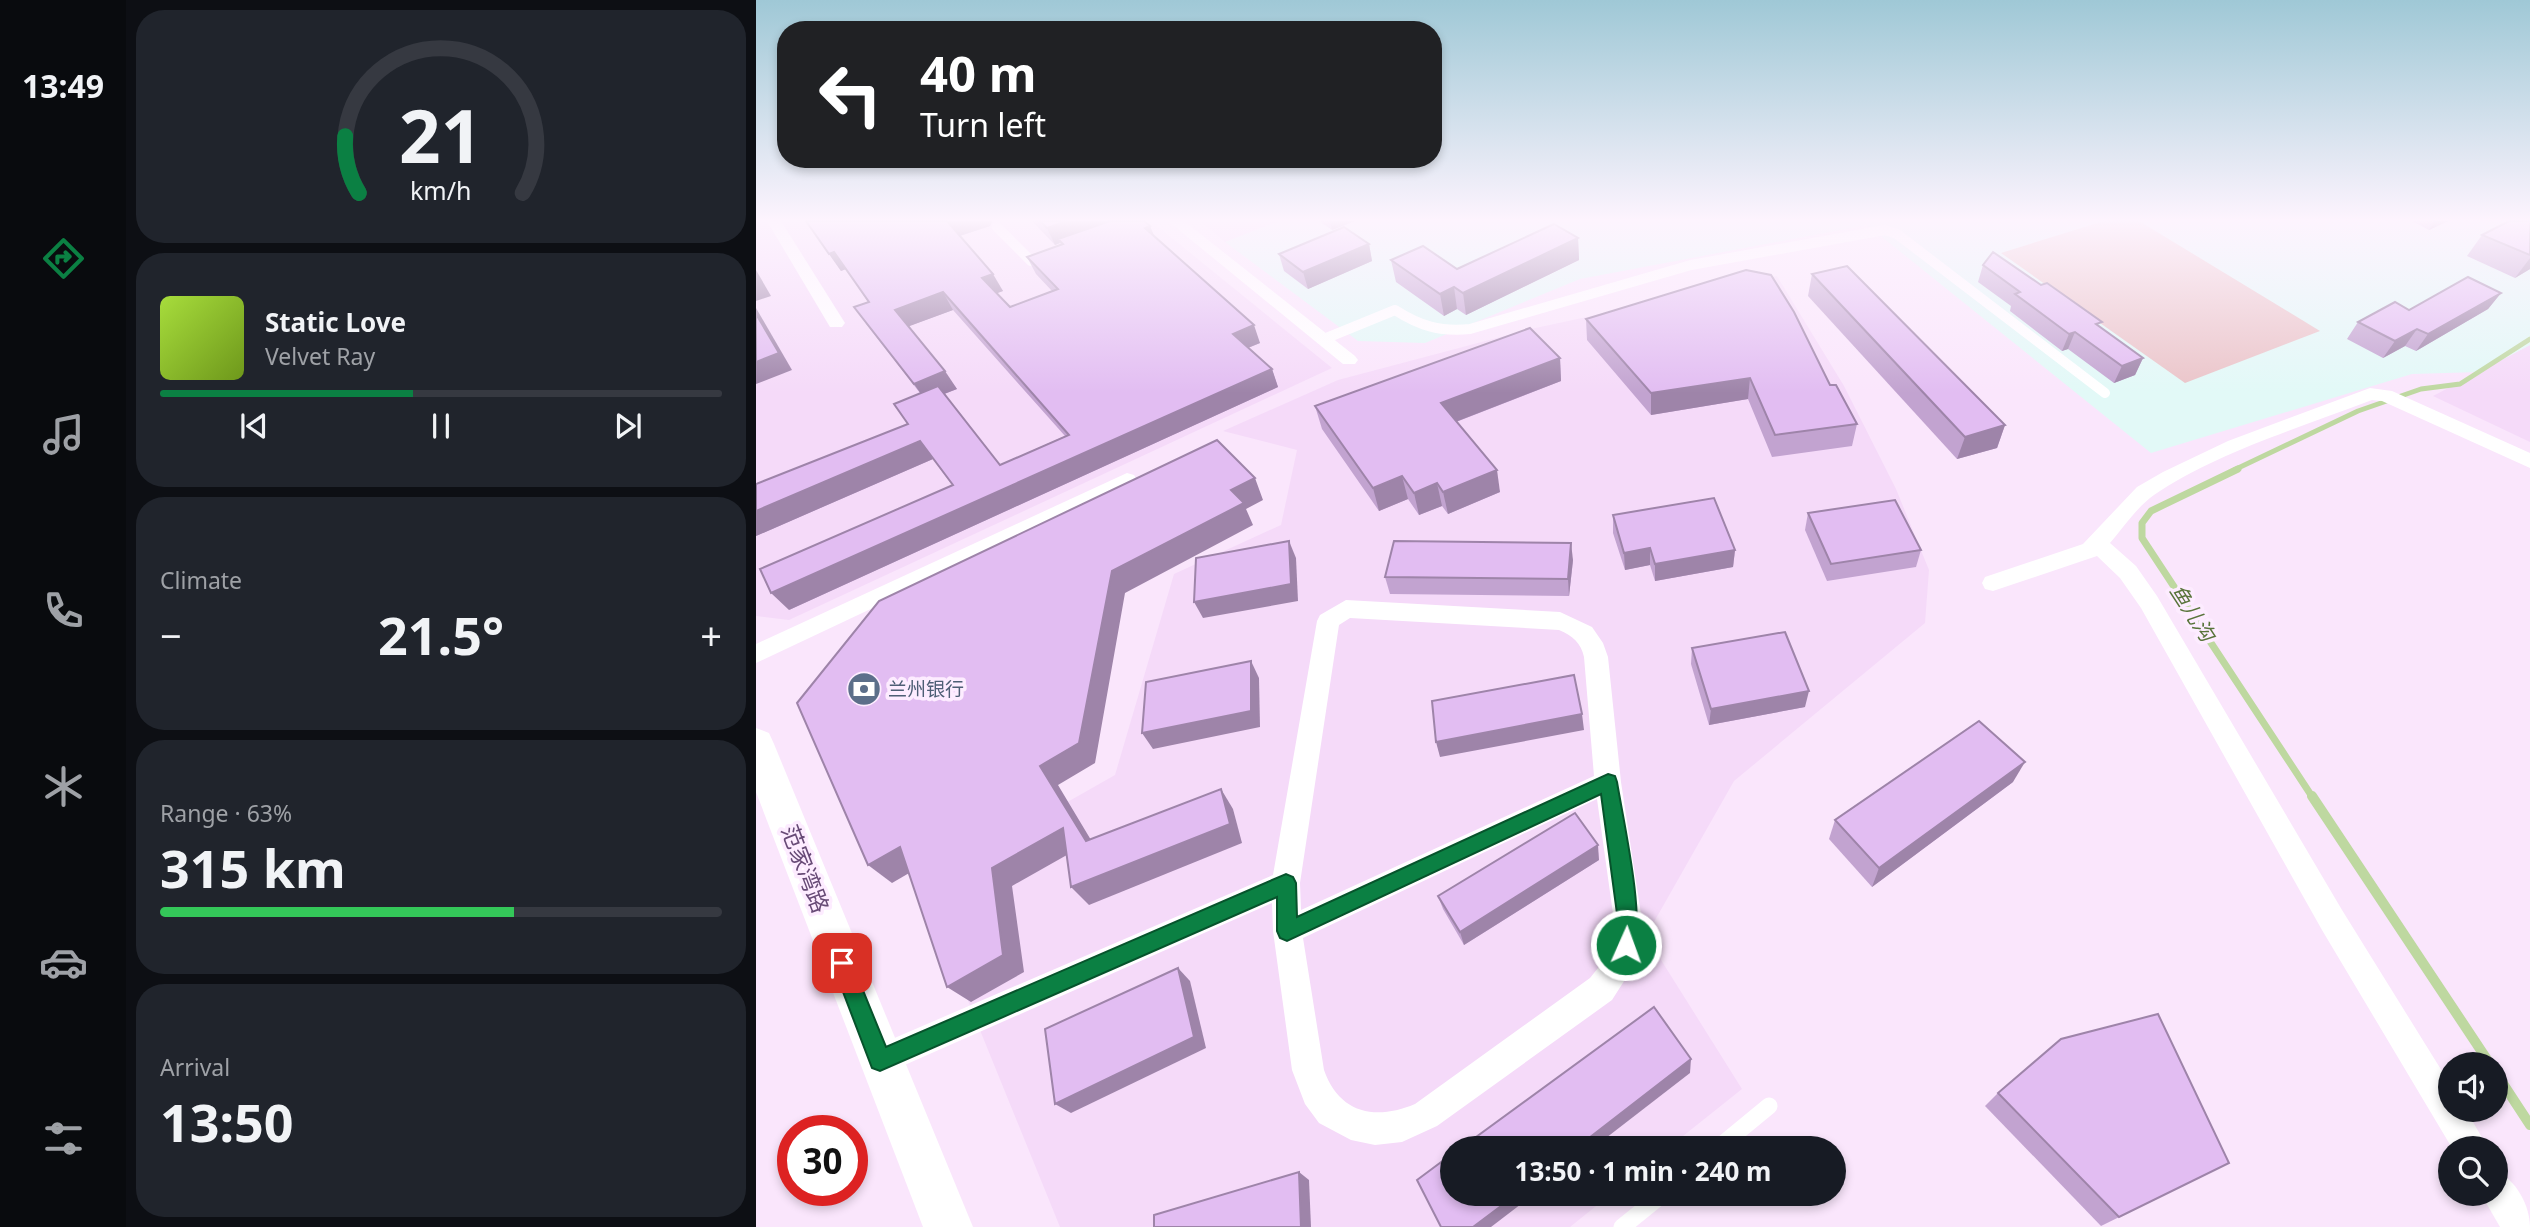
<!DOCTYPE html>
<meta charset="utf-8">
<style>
:root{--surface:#171b24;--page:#20242c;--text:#f1f3f6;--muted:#9ea1a6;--line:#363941;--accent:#0b8043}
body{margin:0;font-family:"Noto Sans","Noto Sans SC",sans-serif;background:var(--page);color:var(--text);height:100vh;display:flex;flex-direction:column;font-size:26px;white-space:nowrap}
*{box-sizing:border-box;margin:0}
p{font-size:23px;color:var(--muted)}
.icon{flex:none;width:38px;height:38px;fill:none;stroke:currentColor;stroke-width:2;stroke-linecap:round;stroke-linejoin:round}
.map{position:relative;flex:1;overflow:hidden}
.drawer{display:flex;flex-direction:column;gap:10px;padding:10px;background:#0d0f14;width:630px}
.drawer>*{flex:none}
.top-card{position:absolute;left:21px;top:21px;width:665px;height:147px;border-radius:28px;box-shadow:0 4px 10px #0003;background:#202124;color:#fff;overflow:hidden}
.buttons{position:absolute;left:1682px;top:1052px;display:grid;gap:14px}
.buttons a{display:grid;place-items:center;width:70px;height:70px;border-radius:50%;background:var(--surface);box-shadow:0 4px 10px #0003;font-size:35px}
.speed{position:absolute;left:21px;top:1115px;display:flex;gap:14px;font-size:35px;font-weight:700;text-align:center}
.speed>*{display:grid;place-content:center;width:91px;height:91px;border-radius:50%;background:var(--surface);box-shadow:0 4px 10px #0003;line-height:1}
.speed .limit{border:10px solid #d22;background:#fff;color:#111}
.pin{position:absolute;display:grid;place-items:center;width:60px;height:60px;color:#fff;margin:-30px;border-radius:14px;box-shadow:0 4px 10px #0006}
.me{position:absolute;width:77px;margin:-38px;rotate:2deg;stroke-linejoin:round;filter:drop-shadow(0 0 5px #0008)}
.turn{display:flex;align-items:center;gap:24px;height:147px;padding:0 28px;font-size:32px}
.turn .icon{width:91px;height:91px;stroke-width:2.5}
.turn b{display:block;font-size:49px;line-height:60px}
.big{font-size:52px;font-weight:700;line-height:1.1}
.drawer .widget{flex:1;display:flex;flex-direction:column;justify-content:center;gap:10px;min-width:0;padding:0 24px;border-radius:28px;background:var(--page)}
.drawer .dial{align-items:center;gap:0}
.dial svg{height:182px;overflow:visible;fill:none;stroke:var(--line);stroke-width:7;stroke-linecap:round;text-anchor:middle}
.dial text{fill:var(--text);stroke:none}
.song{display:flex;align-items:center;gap:21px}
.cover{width:84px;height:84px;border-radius:10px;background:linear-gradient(135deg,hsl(80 70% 55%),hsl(80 70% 35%))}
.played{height:7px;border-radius:4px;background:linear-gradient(90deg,var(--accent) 45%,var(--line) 45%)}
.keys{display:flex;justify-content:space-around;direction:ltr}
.heat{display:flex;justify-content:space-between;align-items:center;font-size:38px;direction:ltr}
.charge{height:10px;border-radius:5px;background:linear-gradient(90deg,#34c759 63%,var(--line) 0)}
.trip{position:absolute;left:684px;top:1136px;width:406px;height:70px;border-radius:35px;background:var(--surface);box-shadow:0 4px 10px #0003;font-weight:700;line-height:70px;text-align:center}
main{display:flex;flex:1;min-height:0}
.tab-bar{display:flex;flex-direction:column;width:126px;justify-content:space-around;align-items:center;background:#090b0e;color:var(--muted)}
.tab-bar .icon{width:49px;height:49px}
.tab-bar .active{color:var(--accent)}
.tab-bar b{font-size:32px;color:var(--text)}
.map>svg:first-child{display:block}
.residential{fill:#f5daf9}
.education{fill:#e2f9f7}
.green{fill:#eac4c8}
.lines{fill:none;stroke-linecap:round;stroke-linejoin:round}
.stream-far2{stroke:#bed8a0;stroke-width:5}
.stream-far1{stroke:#bed8a0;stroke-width:7}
.stream{stroke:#bed8a0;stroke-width:10}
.service-far1{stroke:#fff;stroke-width:10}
.service{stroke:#fff;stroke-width:17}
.minor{fill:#fff;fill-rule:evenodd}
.secondary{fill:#fff;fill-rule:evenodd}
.wall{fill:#c2a3d0;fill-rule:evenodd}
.shaded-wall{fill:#9e84a9}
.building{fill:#e2bdf2;stroke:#9e84a9;stroke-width:2}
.route{fill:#0b8043;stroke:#07532c;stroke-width:2}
.labels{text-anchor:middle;stroke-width:7;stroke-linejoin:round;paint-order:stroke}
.service-label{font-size:19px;fill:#4e5e75;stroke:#fdecff;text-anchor:start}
.water-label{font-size:21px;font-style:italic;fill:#59743b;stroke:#fdecff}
.near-street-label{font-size:23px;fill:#674a76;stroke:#fdecff}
</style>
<main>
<nav class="tab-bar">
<b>13:49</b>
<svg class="icon active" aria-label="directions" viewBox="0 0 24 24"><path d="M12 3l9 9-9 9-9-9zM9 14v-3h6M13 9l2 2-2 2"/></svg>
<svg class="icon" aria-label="music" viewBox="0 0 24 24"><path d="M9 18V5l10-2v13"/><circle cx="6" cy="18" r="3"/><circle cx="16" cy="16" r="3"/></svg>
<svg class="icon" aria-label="phone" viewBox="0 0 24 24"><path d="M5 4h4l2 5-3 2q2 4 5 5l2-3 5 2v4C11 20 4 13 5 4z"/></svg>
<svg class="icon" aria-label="climate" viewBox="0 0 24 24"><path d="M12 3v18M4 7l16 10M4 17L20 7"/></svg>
<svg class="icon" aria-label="car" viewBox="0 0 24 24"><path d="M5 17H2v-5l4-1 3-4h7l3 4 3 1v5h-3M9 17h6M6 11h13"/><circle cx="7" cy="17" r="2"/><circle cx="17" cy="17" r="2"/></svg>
<svg class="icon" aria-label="filters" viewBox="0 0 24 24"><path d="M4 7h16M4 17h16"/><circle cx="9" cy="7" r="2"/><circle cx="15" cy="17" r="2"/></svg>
</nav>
<section class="drawer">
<div class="widget dial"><svg viewBox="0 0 100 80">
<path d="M14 69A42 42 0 1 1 86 69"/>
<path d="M14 69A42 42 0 0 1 8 44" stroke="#0b8043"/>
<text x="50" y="56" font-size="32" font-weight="700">21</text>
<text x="50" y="72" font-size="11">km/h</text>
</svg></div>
<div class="widget">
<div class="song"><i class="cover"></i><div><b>Static Love</b><p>Velvet Ray</p></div></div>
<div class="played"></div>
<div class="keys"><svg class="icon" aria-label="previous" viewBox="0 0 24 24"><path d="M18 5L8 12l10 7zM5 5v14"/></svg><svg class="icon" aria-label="pause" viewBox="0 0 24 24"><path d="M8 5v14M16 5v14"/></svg><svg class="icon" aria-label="next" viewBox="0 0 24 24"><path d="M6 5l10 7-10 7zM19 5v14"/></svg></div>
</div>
<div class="widget"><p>Climate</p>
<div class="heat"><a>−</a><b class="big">21.5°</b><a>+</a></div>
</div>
<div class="widget"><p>Range · 63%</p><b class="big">315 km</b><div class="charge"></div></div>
<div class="widget"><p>Arrival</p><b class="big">13:50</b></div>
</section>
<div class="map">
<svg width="1774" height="1227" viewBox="0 0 1774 1227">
<rect width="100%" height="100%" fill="#fae6fc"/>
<g class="residential">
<polygon points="0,221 395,221 576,368 33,620 0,616"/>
<polygon points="444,221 523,221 469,242"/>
<polygon points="1021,276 1088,386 1140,489 1173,570 1169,623 978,781 890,936 986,1089 912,1148 696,1148 696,1194 855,1194 814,1227 304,1227 165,885 359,775 418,574 525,525 541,450 467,431 582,380 775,329"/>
<polygon points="1774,345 1774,442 1677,396 1723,372"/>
</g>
<polygon class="education" points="523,221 1774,221 1774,345 1723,372 1656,374 1395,453 1111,225 824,279 669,343 602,341 469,242"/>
<polygon class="green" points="1348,221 1383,221 1564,331 1429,383 1245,253"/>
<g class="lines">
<polyline class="stream-far2" points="1478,470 1602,411 1665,389 1704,384 1774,339"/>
<polyline class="stream-far1" points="1482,469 1395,511 1386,523 1386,538 1557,798"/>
<g class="stream">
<polyline points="1556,796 1734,1064"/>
<polyline points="1740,1073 1774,1125"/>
</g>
<g class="service-far1">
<polyline points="241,227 275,261 283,258"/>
<path d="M568,339L639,310C664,326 684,332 714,329L935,265L1129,230L1141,234L1349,393"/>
</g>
<g class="service">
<polyline points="962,1148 1013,1106"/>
<polyline points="866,1227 907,1194"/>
</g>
<g class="minor">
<polygon points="11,221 25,221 89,323 86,327 74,327"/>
<polygon points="412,221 428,221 599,356 602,360 599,364 587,364"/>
<path d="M1614,388L1636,391L1774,453V468L1626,401L1616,400C1546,427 1459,453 1398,495C1381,507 1367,528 1354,543L1380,566L1401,596L1586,910L1694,1084V1110H1710L1732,1148H1696L1566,930L1385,608L1364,578L1341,556L1237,591L1229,589L1226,583L1229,577L1327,544L1381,487L1407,472L1472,441Z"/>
<polygon points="371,473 378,475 381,480 378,485 0,663 0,644"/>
<path d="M590,600L804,612L836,627L847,643L852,657L865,782L886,921L885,945L870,978L856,1000L681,1126L646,1142L619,1145L595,1140L563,1123L549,1104L536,1070L517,931L516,903L135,1071L124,1076L113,1071L108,1060L113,1049L517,875L561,621L564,615ZM594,618L803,630C817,636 825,643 828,657L838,776L545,910L544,883L583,625ZM841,799L858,921L856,944L850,958L834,978L659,1104C619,1121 583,1113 568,1070L547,938Z"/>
<path d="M1740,1171C1760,1180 1774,1205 1774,1227H1744L1725,1194H1740Z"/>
</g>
<polygon class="secondary" points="0,728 13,733 18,744 217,1227 167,1227 0,792"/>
</g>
<g class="wall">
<path d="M50,221H236L234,226L204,236L247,291L241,293L254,307L296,291L280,274L271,257L305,245L304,243L299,245L276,221H388L394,226L398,237L504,343L492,348L516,369L522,387L33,610L196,485L177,459L0,536V484L152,424L164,393L111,325L98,307L112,302L90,269L85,271ZM197,310L309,436L244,465L188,394L201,389L153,326Z"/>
<polygon points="563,221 599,221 576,230"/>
<polygon points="1656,221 1692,221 1673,230"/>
<polygon points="1774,221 1774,269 1759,278 1711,256 1726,235"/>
<polygon points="822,238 823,260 710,315 701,309 688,316 640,282 635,260 701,269"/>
<polygon points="613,244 616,261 552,289 528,271 523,254"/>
<polygon points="1227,265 1344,327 1387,358 1379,375 1358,383 1312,349 1306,351 1254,311 1255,306 1222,282"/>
<polygon points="1056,274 1249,425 1241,448 1201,459 1052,296"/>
<polygon points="1745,293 1732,309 1660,351 1649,346 1627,358 1591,339 1602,322 1653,310"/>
<polygon points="830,319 1074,385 1101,424 1096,446 1016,457 992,399 895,415 831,340"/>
<polygon points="804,358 805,381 700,422 744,492 692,514 686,506 663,515 652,499 623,511 566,429 559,406"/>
<polygon points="1052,513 1165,550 1160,567 1071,581 1049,530"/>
<polygon points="857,515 979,550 977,567 899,581 894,565 869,570 857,533"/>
<polygon points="817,560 813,596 634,594 629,577"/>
<polygon points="936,648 1049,707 953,725 935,664"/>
<polygon points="1257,782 1116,887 1073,839 1079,820"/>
<polygon points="843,860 708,945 687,909 682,896"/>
<polygon points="1242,1093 1473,1163 1345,1226 1229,1106"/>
</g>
<g class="shaded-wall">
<polygon points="191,221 236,221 236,222 234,226 200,237"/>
<polygon points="311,221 364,221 302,239 304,243 299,245 291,228"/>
<polygon points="574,221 599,221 576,230"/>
<polygon points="1679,221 1692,221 1673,230"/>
<polygon points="394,226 401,243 389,228"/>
<polygon points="822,238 823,260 710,315 707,293"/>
<polygon points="613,244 616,261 552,289 547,272"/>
<polygon points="78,252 90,269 85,271 73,254"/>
<polygon points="1774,258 1774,269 1759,278"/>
<polygon points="0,270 15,296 0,301"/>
<polygon points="237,274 247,291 236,295 226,278"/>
<polygon points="698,287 701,309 688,316 684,294"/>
<polygon points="187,292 197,310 151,327 139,310"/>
<polygon points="1745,293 1732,309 1660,351 1672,334"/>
<polygon points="0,308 36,370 0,384"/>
<polygon points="498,325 504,343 484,351 477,334"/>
<polygon points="1661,329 1649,346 1627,358 1639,341"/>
<polygon points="1319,332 1312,349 1306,351 1313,334"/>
<polygon points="804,358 805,381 689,426 685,403"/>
<polygon points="1387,358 1379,375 1358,383 1366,366"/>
<polygon points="516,369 522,387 33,610 15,593"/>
<polygon points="189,371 201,389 170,401 158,384"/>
<polygon points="994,378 992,399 895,415 895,393"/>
<polygon points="1249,425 1241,448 1201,459 1209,437"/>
<polygon points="164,441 177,459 0,536 0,511"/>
<polygon points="741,470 744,492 692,514 687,492"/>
<polygon points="646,476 652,499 623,511 617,488"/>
<polygon points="499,478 507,500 490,509 497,525 369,593 339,763 302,785 347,860 330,841 284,766 356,571 475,490"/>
<polygon points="681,483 686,506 663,515 658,493"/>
<polygon points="533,541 540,558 542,601 447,618 438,602"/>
<polygon points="815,543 817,560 813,596 812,579"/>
<polygon points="894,548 894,565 869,570 868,553"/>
<polygon points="979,550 977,567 899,581 899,564"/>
<polygon points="495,661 503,678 504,727 397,749 386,733"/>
<polygon points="1053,691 1049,707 953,725 955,709"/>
<polygon points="826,714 828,730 684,757 680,742"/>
<polygon points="1269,762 1257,782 1116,887 1123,868"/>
<polygon points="465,789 477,809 486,843 333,905 315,887"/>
<polygon points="307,828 325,847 256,886 268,972 215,1002 191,987 236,868"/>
<polygon points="842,845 843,860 708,945 704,932"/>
<polygon points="144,847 167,865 136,883 112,865"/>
<polygon points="422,968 434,981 450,1048 315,1113 299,1104"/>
<polygon points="935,1059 934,1073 837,1148 820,1148"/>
<polygon points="543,1172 553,1180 555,1227 545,1227"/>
<polygon points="761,1194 778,1194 735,1227 717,1227"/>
</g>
<g class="building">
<polygon points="50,221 191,221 237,274 226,278 254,307 302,289 271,257 307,244 302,239 354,221 388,221 394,226 389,228 498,325 477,334 516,369 15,593 4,569 197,485 164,441 0,511 0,484 152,424 138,404 182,386 244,465 313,435 187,292 139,310 189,371 158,384 98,307 113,302 78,252 73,254"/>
<polygon points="284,221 311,221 291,228"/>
<polygon points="1753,221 1774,221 1774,255 1726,235"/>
<polygon points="798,224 822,238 707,293 698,287 684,294 635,260 667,246 701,269"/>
<polygon points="588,227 613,244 547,272 523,254"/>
<polygon points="1237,252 1285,285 1291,283 1346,322 1340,324 1387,358 1366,366 1319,332 1313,334 1259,294 1264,292 1227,265"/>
<polygon points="1091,266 1249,425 1209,437 1056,274"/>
<polygon points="990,270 1015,275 1038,312 1074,385 1080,385 1101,424 1019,435 994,378 895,393 830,319"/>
<polygon points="1712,277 1745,293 1672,334 1661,329 1639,341 1602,322 1639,302 1653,310"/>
<polygon points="0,314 23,353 0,362"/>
<polygon points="774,328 804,358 685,403 741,470 687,492 681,483 658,493 646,476 617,488 559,406"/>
<polygon points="461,440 499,478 475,490 488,503 356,571 323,743 284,766 330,841 465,789 474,824 315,887 307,828 236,868 247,955 191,987 144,847 112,865 41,703 123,601"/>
<polygon points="958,498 979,550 899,564 894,548 868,553 857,515"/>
<polygon points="1139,500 1165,550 1075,564 1052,513"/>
<polygon points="533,541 535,584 438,602 440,558"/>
<polygon points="638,541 815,543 812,579 629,577"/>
<polygon points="1029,632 1053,691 955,709 936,648"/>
<polygon points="495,661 495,711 386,733 390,682"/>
<polygon points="818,675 826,714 680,742 676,701"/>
<polygon points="1223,721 1269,762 1123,868 1079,820"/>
<polygon points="819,813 842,845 704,932 682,896"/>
<polygon points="422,968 438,1037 299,1104 289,1029"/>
<polygon points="898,1007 935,1059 820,1148 705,1148"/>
<polygon points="1402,1014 1473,1163 1363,1217 1242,1093 1305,1039"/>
<polygon points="696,1154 696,1194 761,1194 717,1227 685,1227 661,1180"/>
<polygon points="543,1172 545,1227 398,1227 398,1215"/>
</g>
<linearGradient id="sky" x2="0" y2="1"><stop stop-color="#9fc8d6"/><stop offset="0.56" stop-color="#fdf4fe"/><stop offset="1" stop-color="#fdf4fe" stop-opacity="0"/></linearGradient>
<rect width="1774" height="393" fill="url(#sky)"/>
<path class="route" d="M852,774L859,776L861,782C867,819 890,921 877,952L870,955L863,952L860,945L862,921L845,794L531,941L524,938L521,931V897L124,1071L116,1068L76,963L79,956L86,953L93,956L130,1047L530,874L537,877L540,883L541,917Z"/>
<defs>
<g id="bank-disc" transform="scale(1.75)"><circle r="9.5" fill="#5c6f8a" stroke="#fdecff"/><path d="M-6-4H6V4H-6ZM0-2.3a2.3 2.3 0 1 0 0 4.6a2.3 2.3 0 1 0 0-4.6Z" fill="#fff"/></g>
</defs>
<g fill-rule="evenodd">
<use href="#bank-disc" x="108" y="689"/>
</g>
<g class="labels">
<g class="service-label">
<text x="132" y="696">兰州银行</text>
</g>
<g class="water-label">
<text transform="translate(1436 613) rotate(57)" y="7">鱼儿沟</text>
</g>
<g class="near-street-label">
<text transform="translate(49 869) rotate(69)" y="8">范家湾路</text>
</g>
</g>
</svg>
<div class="buttons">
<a><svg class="icon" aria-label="sound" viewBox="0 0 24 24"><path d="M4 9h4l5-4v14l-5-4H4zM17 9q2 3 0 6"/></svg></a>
<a><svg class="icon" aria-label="search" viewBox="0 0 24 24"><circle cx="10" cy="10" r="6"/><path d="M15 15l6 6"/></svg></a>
</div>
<div class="speed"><div class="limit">30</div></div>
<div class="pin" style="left:86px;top:963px;background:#d93025"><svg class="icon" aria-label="arrive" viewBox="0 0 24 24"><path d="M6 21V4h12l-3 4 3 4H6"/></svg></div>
<svg class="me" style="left:870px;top:945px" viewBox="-20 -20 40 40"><circle r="17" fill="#0b8043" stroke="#fff" stroke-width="3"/><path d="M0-11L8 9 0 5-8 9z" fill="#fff"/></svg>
<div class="trip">13:50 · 1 min · 240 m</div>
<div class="top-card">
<div class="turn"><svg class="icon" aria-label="left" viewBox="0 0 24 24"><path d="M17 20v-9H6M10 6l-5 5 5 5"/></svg><div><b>40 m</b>Turn left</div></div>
</div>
</div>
</main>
